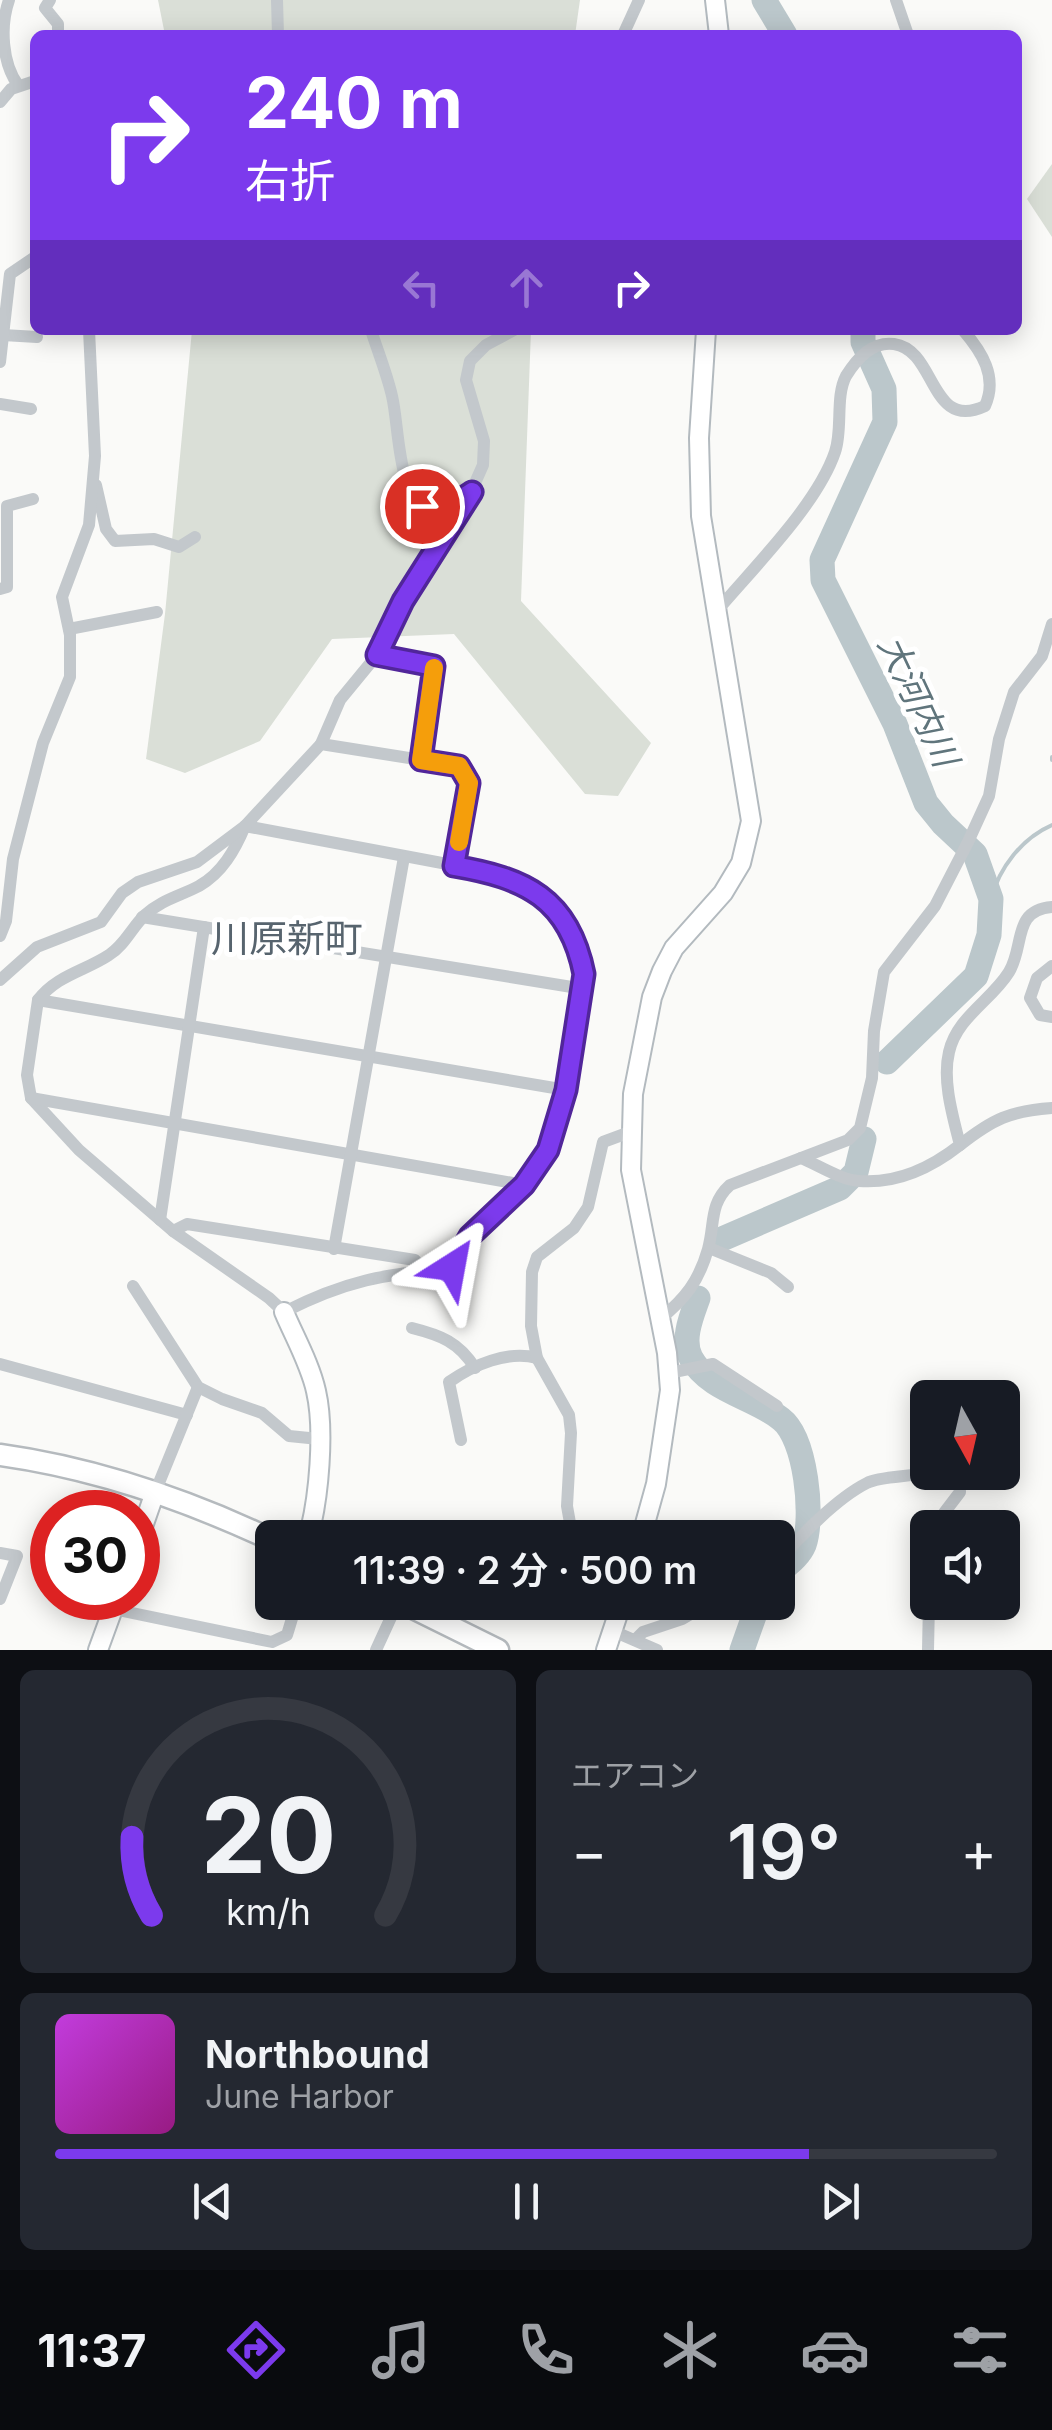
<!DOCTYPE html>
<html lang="ja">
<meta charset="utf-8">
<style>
:root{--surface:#171b24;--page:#242831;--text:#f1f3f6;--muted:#9ea1a6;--line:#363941;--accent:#7c3aed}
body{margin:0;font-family:Inter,"Noto Sans JP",sans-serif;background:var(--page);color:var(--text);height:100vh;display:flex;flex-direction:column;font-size:38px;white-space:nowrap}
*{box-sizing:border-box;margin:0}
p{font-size:32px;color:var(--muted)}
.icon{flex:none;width:55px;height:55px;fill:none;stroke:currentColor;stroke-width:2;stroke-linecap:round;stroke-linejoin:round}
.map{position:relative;height:1650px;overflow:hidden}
.side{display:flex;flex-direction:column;gap:20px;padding:20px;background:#0d0f14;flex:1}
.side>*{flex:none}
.guide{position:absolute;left:30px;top:30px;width:992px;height:305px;border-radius:15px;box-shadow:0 5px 25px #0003;background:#7c3aed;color:#fff;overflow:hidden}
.needle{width:65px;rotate:172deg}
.fabs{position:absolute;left:910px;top:1380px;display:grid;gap:20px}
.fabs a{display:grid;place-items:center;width:110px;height:110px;border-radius:15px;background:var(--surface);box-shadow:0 5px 25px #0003;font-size:50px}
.speed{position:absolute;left:30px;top:1490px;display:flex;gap:20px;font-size:50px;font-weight:700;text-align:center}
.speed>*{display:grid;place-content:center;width:130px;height:130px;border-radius:50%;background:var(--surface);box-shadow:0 5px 25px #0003;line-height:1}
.speed .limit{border:15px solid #d22;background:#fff;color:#111}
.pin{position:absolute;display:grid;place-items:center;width:85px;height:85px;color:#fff;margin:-42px;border:5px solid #fff;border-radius:50%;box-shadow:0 2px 10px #0007}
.me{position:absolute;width:110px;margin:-55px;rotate:34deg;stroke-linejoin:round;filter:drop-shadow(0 0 8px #0008)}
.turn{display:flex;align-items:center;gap:35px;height:210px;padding:0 50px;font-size:45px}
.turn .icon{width:130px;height:130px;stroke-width:2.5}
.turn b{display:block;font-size:70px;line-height:85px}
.lanes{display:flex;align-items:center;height:95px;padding:0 50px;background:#0003;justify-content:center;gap:50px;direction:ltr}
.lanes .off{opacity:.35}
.big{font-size:75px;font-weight:600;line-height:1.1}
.side .widget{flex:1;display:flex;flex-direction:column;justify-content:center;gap:15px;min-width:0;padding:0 35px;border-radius:15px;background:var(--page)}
.side .dial{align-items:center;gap:0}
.dial svg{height:260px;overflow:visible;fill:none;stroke:var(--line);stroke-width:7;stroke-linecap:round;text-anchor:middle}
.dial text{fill:var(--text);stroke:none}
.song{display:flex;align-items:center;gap:30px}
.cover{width:120px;height:120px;border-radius:15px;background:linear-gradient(135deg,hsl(290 70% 55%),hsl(310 70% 35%))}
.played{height:10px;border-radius:5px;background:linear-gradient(90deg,var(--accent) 80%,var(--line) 80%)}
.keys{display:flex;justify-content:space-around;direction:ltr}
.heat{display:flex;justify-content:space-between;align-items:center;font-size:55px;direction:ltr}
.side .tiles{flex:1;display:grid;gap:20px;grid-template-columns:1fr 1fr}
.widget:last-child{grid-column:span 2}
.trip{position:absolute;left:255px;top:1520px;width:540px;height:100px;border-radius:15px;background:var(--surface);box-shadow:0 5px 25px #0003;font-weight:600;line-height:100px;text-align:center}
.menu{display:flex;height:160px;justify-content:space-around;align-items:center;background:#090b0e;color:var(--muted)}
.menu .icon{width:70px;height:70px}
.menu .current{color:var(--accent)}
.menu b{font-size:45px;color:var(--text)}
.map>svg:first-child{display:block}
.green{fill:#dadfd7}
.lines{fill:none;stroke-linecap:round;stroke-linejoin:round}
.stream{stroke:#bbc7cb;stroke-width:4}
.river{stroke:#bbc7cb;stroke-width:25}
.secondary-casing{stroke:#b3babf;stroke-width:22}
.primary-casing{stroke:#b5babe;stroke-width:25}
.street{stroke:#c3c8cc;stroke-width:12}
.secondary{stroke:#fff;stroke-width:18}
.primary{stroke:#fff;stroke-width:20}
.route-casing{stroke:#51269a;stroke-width:25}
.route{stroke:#7c3aed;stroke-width:18}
.slow{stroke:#f59e0b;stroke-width:18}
.labels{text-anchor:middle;stroke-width:10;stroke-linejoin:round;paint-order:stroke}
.water-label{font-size:35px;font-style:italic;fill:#60757c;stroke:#fff}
.quarter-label{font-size:38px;fill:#57646e;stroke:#fff}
</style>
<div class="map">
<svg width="1052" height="1650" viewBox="0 0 1052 1650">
<rect width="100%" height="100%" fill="#fafaf8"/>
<g class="green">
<polygon points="158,0 580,0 575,35 165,35"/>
<polygon points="1052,164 1052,237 1027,199"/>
<polygon points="192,330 531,330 521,601 651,743 618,796 585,794 454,634 332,639 260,741 185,773 146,759 165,614"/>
</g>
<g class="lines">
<g class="stream">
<polyline points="1052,757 1052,760"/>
<path d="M991,899C999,868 1022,838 1052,825"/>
</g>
<g class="river">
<polyline points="764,0 785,35"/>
<polyline points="863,330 863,342 884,389 885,422 822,560 823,580 895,724 926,803 943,824 975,854 991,899 989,935 976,976 887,1062"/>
<polyline points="722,1239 840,1188 856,1172 864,1139"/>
<path d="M698,1298C692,1315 681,1340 691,1358C709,1391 754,1397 781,1419C806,1438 814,1517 804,1545C799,1557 787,1565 778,1573"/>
<polyline points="742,1650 759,1602"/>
</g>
<g class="secondary-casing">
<g id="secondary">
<polyline points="715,0 719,35"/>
<path d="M284,1312C295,1338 310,1364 316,1391C325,1430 319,1499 308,1538"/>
<polyline points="641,1538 656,1484 670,1390 667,1353 631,1170 633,1094 652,997 662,971 674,948 723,893 741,863 751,821 701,516 699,438 706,330"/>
<polyline points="138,1541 154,1495"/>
<polyline points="98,1650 117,1598"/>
<polyline points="606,1650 622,1602"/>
</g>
</g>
<g class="primary-casing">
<g id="primary">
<path d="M0,1455C93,1468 187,1500 272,1540"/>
<polyline points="401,1602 498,1650"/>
</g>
</g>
<g class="street">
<path d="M9,0C0,26 2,63 18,85"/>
<polyline points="50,0 45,8 58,24 58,35"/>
<polyline points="277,0 278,35"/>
<polyline points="896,0 908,35"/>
<polyline points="623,35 639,0"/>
<polyline points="0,102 11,89 35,81"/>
<path d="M371,330C378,352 387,374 392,396C399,425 397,488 423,506C437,515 453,504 465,496"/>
<polyline points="3,335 37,337"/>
<polyline points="0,362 10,274 35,257"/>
<polyline points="0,404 31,409"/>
<polyline points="96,485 106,529 115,541 154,539 179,547 195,537"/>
<polyline points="0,589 7,587 7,506 33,499"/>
<path d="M716,612C753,568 817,505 835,452C843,429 835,397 846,376C857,358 873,341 894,344C937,350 929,432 985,406C998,377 982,352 963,330"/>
<polyline points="69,629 157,612"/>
<polyline points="377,655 434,666 421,760"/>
<polyline points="321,744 340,700 377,655 403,601 471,492 483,465 484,441 466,380 470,361 486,345 514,330"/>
<path d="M245,826L495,873C546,895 573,918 584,974L566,1090L547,1150L524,1185L470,1236L452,1267C383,1275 347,1280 284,1312L269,1298L173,1231L79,1150L31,1098L27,1075L38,1000C57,975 85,971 109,955C125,945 132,927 145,915C161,900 180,896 199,886C222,873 235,850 245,826Z"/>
<polyline points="142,917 584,989"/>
<polyline points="0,936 6,921 13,859 43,743 70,677 70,635 62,597 89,525 95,456 89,330"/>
<polyline points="1052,966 1037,978 1030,998 1040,1015 1052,1017"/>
<polyline points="0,980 37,947 101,922 122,893 138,882 197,862 245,826 321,744 459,766 469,783 454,867"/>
<polyline points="38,1000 566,1090"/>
<polyline points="31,1098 524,1185"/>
<path d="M960,1145C993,1119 1010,1111 1052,1108"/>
<path d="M801,1158C818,1165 841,1180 859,1181C897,1184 932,1167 960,1145C953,1117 942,1081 949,1052C957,1017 991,1001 1009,972C1025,946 1012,910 1052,907"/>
<polyline points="160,1220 204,927"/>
<polyline points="173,1231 187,1224 415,1260 422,1271"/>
<polyline points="709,1248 771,1273 788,1287"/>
<polyline points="334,1249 404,857"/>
<polyline points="133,1286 198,1387 222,1399 262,1413 289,1436 319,1439"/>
<path d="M660,1319C685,1299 699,1281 708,1249C715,1224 709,1204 730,1185L848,1140L860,1128L872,1078L874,1031L884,972L935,906L968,842L989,796L999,739L1014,692L1042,656L1052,624"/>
<path d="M412,1328C440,1335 459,1342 475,1368"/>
<polyline points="0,1364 187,1415"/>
<polyline points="669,1373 713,1364 777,1406"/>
<path d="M461,1440L449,1382C473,1365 508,1350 537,1358"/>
<polyline points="154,1495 198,1387"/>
<polyline points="949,1528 944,1513 960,1492 959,1472"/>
<polyline points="581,1538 570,1523 567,1506 571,1433 569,1415 537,1358 531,1326 532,1272 537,1257 574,1228 588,1207 603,1142 630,1132"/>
<polyline points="0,1553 17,1556 0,1599"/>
<path d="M778,1562C799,1537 837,1498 867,1483C880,1476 912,1477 929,1472"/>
<polyline points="113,1609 272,1642 287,1635 297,1602"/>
<polyline points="613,1631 657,1650"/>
<polyline points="635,1640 643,1632 682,1619 711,1602"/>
<polyline points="376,1650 398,1602"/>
<polyline points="928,1650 929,1602"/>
</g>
<use href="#secondary" class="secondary"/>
<use href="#primary" class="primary"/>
</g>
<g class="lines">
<g class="route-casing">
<path id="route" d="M422,506C442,514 455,503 472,492L403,601L377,655L434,666L421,760L459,766L469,783L454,866C525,878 569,898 584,974L566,1090L548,1150L524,1185L470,1236L452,1267"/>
</g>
<use href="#route" class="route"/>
<polyline class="slow" points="434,668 421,760 459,766 469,783 459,842"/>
</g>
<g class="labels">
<g class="water-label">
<text transform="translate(918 701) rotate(65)" y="12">大河内川</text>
</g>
<g class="quarter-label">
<text x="287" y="952">川原新町</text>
</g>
</g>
</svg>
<div class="fabs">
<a><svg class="needle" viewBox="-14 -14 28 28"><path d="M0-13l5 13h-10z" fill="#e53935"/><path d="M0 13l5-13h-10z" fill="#9ea1a6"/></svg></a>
<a><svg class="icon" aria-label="sound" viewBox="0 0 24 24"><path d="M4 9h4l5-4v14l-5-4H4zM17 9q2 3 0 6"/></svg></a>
</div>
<div class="speed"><div class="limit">30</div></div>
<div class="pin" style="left:422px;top:506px;background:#d93025"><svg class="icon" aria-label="arrive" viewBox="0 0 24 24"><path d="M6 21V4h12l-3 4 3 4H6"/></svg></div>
<svg class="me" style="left:452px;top:1267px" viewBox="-20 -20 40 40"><path d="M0-17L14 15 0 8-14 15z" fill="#7c3aed" stroke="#fff" stroke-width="4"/></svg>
<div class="trip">11:39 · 2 分 · 500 m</div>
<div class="guide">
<div class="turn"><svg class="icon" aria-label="right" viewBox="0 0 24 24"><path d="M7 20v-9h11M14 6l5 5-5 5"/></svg><div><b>240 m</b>右折</div></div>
<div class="lanes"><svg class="icon off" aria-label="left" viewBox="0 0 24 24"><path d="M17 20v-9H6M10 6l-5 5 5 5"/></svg><svg class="icon off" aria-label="ahead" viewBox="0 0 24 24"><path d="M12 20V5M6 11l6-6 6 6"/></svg><svg class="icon" aria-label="right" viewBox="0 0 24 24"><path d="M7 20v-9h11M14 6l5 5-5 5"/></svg></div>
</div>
</div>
<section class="side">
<div class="tiles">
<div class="widget dial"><svg viewBox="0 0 100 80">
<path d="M14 69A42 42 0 1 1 86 69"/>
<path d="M14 69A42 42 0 0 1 8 45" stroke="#7c3aed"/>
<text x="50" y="56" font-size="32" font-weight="700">20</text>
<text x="50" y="72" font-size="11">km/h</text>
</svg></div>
<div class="widget"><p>エアコン</p>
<div class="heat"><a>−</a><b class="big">19°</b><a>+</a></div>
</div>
<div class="widget">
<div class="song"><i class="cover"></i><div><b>Northbound</b><p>June Harbor</p></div></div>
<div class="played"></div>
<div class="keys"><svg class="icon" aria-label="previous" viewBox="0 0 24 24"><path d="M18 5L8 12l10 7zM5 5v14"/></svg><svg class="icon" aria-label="pause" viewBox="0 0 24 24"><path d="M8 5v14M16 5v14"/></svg><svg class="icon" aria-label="next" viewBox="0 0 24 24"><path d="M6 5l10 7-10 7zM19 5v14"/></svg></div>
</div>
</div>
</section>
<nav class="menu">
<b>11:37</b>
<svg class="icon current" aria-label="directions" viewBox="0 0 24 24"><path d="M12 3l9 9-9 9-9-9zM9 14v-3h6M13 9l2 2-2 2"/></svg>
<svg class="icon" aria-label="music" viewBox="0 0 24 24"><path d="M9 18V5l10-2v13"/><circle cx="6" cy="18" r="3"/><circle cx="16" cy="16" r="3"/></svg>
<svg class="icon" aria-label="phone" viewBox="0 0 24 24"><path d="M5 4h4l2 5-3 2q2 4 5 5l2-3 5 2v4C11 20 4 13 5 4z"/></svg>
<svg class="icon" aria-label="climate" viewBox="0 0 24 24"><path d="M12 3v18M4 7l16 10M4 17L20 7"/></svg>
<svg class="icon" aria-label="car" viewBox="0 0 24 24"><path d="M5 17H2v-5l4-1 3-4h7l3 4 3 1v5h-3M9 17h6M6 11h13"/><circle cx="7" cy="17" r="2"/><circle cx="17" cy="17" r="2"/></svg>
<svg class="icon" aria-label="filters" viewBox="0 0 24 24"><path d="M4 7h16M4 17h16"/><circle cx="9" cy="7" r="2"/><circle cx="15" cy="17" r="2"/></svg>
</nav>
